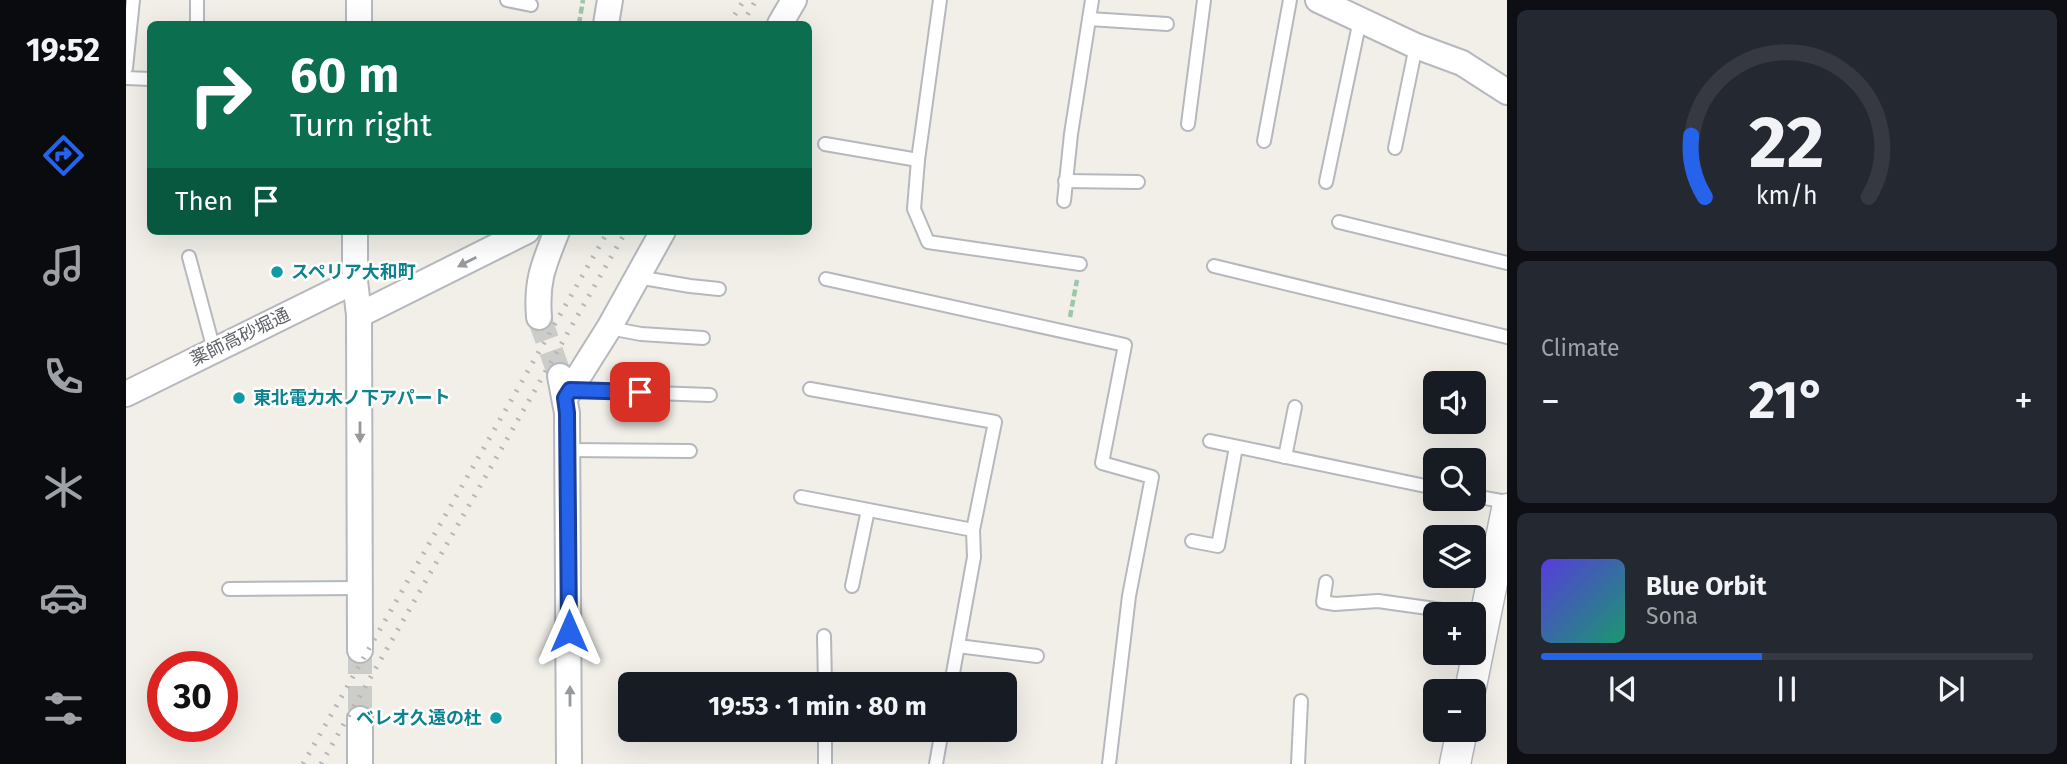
<!DOCTYPE html>
<meta charset="utf-8">
<style>
:root{--surface:#171b24;--page:#242831;--text:#f1f3f6;--muted:#9ea1a6;--line:#363941;--accent:#2563eb}
body{margin:0;font-family:"Fira Sans","Noto Sans JP",sans-serif;background:var(--page);color:var(--text);height:100vh;display:flex;flex-direction:column;font-size:26px;white-space:nowrap}
*{box-sizing:border-box;margin:0}
p{font-size:23px;color:var(--muted)}
.icon{flex:none;width:38px;height:38px;fill:none;stroke:currentColor;stroke-width:2;stroke-linecap:round;stroke-linejoin:round}
.map{position:relative;flex:1;overflow:hidden}
.details{display:flex;flex-direction:column;gap:10px;padding:10px;background:#0d0f14;width:560px}
.details>*{flex:none}
.banner{position:absolute;left:21px;top:21px;width:665px;height:214px;border-radius:10px;box-shadow:0 7px 28px #0002;background:#0b6e4f;color:#fff;overflow:hidden}
.buttons{position:absolute;left:1297px;top:371px;display:grid;gap:14px}
.buttons a{display:grid;place-items:center;width:63px;height:63px;border-radius:10px;background:var(--surface);box-shadow:0 7px 28px #0002;font-size:35px}
.speed{position:absolute;left:21px;top:651px;display:flex;gap:14px;font-size:35px;font-weight:700;text-align:center}
.speed>*{display:grid;place-content:center;width:91px;height:91px;border-radius:50%;background:var(--surface);box-shadow:0 7px 28px #0002;line-height:1}
.speed .limit{border:10px solid #d22;background:#fff;color:#111}
.pin{position:absolute;display:grid;place-items:center;width:60px;height:60px;color:#fff;margin:-30px;border-radius:14px;box-shadow:0 4px 10px #0006}
.me{position:absolute;width:77px;margin:-38px;rotate:0deg;stroke-linejoin:round;filter:drop-shadow(0 0 5px #0008)}
.turn{display:flex;align-items:center;gap:24px;height:147px;padding:0 28px;font-size:32px}
.turn .icon{width:91px;height:91px;stroke-width:2.5}
.turn b{display:block;font-size:49px;line-height:60px}
.then{display:flex;align-items:center;height:66px;padding:0 28px;background:#0003;gap:14px;font-size:26px}
.big{font-size:52px;font-weight:700;line-height:1.1}
.details .tile{flex:1;display:flex;flex-direction:column;justify-content:center;gap:10px;min-width:0;padding:0 24px;border-radius:10px;background:var(--page)}
.details .dial{align-items:center;gap:0}
.dial svg{height:182px;overflow:visible;fill:none;stroke:var(--line);stroke-width:7;stroke-linecap:round;text-anchor:middle}
.dial text{fill:var(--text);stroke:none}
.song{display:flex;align-items:center;gap:21px}
.cover{width:84px;height:84px;border-radius:10px;background:linear-gradient(135deg,hsl(250 70% 55%),hsl(160 70% 35%))}
.played{height:7px;border-radius:4px;background:linear-gradient(90deg,var(--accent) 45%,var(--line) 45%)}
.keys{display:flex;justify-content:space-around;direction:ltr}
.heat{display:flex;justify-content:space-between;align-items:center;font-size:38px;direction:ltr}
.trip{position:absolute;left:492px;top:672px;width:399px;height:70px;border-radius:10px;background:var(--surface);box-shadow:0 7px 28px #0002;font-weight:700;line-height:70px;text-align:center}
main{display:flex;flex:1;min-height:0}
.tabs{display:flex;flex-direction:column;width:126px;justify-content:space-around;align-items:center;background:#090b0e;color:var(--muted)}
.tabs .icon{width:49px;height:49px}
.tabs .on{color:var(--accent)}
.tabs b{font-size:32px;color:var(--text)}
.map>svg:first-child{display:block}
.lines{fill:none;stroke-linecap:round;stroke-linejoin:round}
.minor-tunnel{stroke:#ccccc8;stroke-width:24;stroke-dasharray:24 12;stroke-linecap:butt}
.service-casing{stroke:#b5b8bc;stroke-width:16}
.minor-casing{stroke:#b5b8bc;stroke-width:28}
.tertiary-casing{stroke:#b5b8bc;stroke-width:33}
.path{stroke:#9cc7a9;stroke-width:4.5;stroke-dasharray:7 3.5;stroke-linecap:butt}
.service{stroke:#fff;stroke-width:12}
.minor{stroke:#fff;stroke-width:24}
.tertiary{stroke:#fff;stroke-width:30}
.rail{stroke:#b6b7b8;stroke-width:5;stroke-dasharray:2 9;stroke-linecap:butt}
.oneway{fill:#979a9d}
.route-casing{stroke:#184099;stroke-width:18}
.route{stroke:#2563eb;stroke-width:12}
.culture-dot{fill:#0f9aa8;stroke:#fff;stroke-width:2.5}
.labels{text-anchor:middle;stroke-width:5;stroke-linejoin:round;paint-order:stroke}
.culture-label{font-size:18px;font-weight:bold;fill:#0d838f;stroke:#fff;text-anchor:start}
.street-label{font-size:18px;fill:#5f6368;stroke:#fff}
</style>
<main>
<nav class="tabs">
<b>19:52</b>
<svg class="icon on" aria-label="directions" viewBox="0 0 24 24"><path d="M12 3l9 9-9 9-9-9zM9 14v-3h6M13 9l2 2-2 2"/></svg>
<svg class="icon" aria-label="music" viewBox="0 0 24 24"><path d="M9 18V5l10-2v13"/><circle cx="6" cy="18" r="3"/><circle cx="16" cy="16" r="3"/></svg>
<svg class="icon" aria-label="phone" viewBox="0 0 24 24"><path d="M5 4h4l2 5-3 2q2 4 5 5l2-3 5 2v4C11 20 4 13 5 4z"/></svg>
<svg class="icon" aria-label="climate" viewBox="0 0 24 24"><path d="M12 3v18M4 7l16 10M4 17L20 7"/></svg>
<svg class="icon" aria-label="car" viewBox="0 0 24 24"><path d="M5 17H2v-5l4-1 3-4h7l3 4 3 1v5h-3M9 17h6M6 11h13"/><circle cx="7" cy="17" r="2"/><circle cx="17" cy="17" r="2"/></svg>
<svg class="icon" aria-label="filters" viewBox="0 0 24 24"><path d="M4 7h16M4 17h16"/><circle cx="9" cy="7" r="2"/><circle cx="15" cy="17" r="2"/></svg>
</nav>
<div class="map">
<svg width="1381" height="764" viewBox="0 0 1381 764">
<rect width="100%" height="100%" fill="#f1efe8"/>
<g class="lines">
<g class="minor-tunnel">
<polyline points="413,317 434,376"/>
<polyline points="234,650 234,719"/>
</g>
<g class="service-casing">
<g id="service">
<polyline points="381,0 405,5"/>
<polyline points="814,0 792,160 788,209 802,242 954,264"/>
<polyline points="963,19 1041,24"/>
<polyline points="71,24 71,0"/>
<polyline points="0,68 7,0"/>
<polyline points="0,78 24,79"/>
<polyline points="1062,124 1078,0"/>
<polyline points="1138,141 1164,0"/>
<polyline points="699,144 792,160"/>
<polyline points="1269,148 1290,46"/>
<polyline points="939,181 1012,182"/>
<polyline points="1200,182 1234,20"/>
<polyline points="938,201 945,134 966,0"/>
<polyline points="1213,222 1381,263"/>
<polyline points="63,257 88,350"/>
<polyline points="1088,266 1381,337"/>
<polyline points="511,277 564,286 593,289"/>
<polyline points="700,279 999,345 976,463 1026,477 1003,596 983,764"/>
<polyline points="483,328 515,334 577,338"/>
<polyline points="684,389 869,422 847,530 848,557 825,684"/>
<polyline points="444,390 584,395"/>
<polyline points="1084,441 1309,488"/>
<polyline points="442,450 564,451"/>
<polyline points="1159,457 1169,407"/>
<polyline points="1348,496 1381,502"/>
<polyline points="675,497 847,530"/>
<polyline points="1066,541 1092,546 1110,447"/>
<polyline points="1200,582 1197,602 1209,604 1252,601 1359,616"/>
<polyline points="726,586 742,510"/>
<polyline points="103,589 233,588"/>
<polyline points="698,636 699,684"/>
<polyline points="832,646 911,656"/>
<polyline points="699,730 699,764"/>
<polyline points="810,764 816,730"/>
<polyline points="1172,764 1175,701"/>
</g>
</g>
<g class="minor-casing">
<g id="minor">
<polyline points="1192,0 1290,46 1336,63 1381,92"/>
<polyline points="233,24 233,0"/>
<polyline points="480,24 484,0"/>
<polyline points="654,24 668,0"/>
<polyline points="229,231 229,281 233,315 234,650"/>
<polyline points="233,315 401,231"/>
<path d="M413,317C410,280 418,264 431,231"/>
<polyline points="434,376 441,413 443,764"/>
<polyline points="0,394 229,281"/>
<polyline points="439,398 483,328 537,231"/>
<polyline points="234,719 234,764"/>
</g>
</g>
<g class="tertiary-casing">
<g id="tertiary">
<polyline points="1344,691 1381,509"/>
<polyline points="1329,764 1336,730"/>
</g>
</g>
<g class="path">
<polyline points="453,24 457,0"/>
<polyline points="944,317 951,280"/>
</g>
<use href="#service" class="service"/>
<use href="#minor" class="minor"/>
<use href="#tertiary" class="tertiary"/>
<g class="rail">
<polyline points="603,24 618,0"/>
<polyline points="616,24 630,0"/>
<polyline points="177,764 482,231"/>
<polyline points="195,764 500,231"/>
</g>
</g>
<defs><path id="oneway-solid" d="M-6-.8H1V-3.2L6.5 0L1 3.2V.8H-6Z" transform="scale(1.75)"/></defs>
<g class="oneway">
<use href="#oneway-solid" transform="translate(341 262) rotate(153)"/>
<use href="#oneway-solid" transform="translate(234 432) rotate(90)"/>
<use href="#oneway-solid" transform="translate(444 696) rotate(-90)"/>
</g>
<g class="lines">
<g class="route-casing">
<polyline id="route" points="443,631 441,413 439,398 444,390 514,392"/>
</g>
<use href="#route" class="route"/>
</g>
<g class="culture-dot">
<circle cx="151" cy="272" r="7"/>
<circle cx="113" cy="398" r="7"/>
<circle cx="370" cy="718" r="7"/>
</g>
<g class="labels">
<g class="culture-label">
<text x="165" y="278">スペリア大和町</text>
<text x="127" y="404">東北電力木ノ下アパート</text>
<text x="356" y="724" text-anchor="end">ベレオ久遠の杜</text>
</g>
<g class="street-label">
<text transform="translate(114 337) rotate(-26)" y="6">薬師高砂堀通</text>
</g>
</g>
</svg>
<div class="buttons">
<a><svg class="icon" aria-label="sound" viewBox="0 0 24 24"><path d="M4 9h4l5-4v14l-5-4H4zM17 9q2 3 0 6"/></svg></a>
<a><svg class="icon" aria-label="search" viewBox="0 0 24 24"><circle cx="10" cy="10" r="6"/><path d="M15 15l6 6"/></svg></a>
<a><svg class="icon" aria-label="layers" viewBox="0 0 24 24"><path d="M12 4l9 5-9 5-9-5zM3 14l9 5 9-5"/></svg></a>
<a>+</a>
<a>−</a>
</div>
<div class="speed"><div class="limit">30</div></div>
<div class="pin" style="left:514px;top:392px;background:#d93025"><svg class="icon" aria-label="arrive" viewBox="0 0 24 24"><path d="M6 21V4h12l-3 4 3 4H6"/></svg></div>
<svg class="me" style="left:443px;top:631px" viewBox="-20 -20 40 40"><path d="M0-17L14 15 0 8-14 15z" fill="#2563eb" stroke="#fff" stroke-width="4"/></svg>
<div class="trip">19:53 · 1 min · 80 m</div>
<div class="banner">
<div class="turn"><svg class="icon" aria-label="right" viewBox="0 0 24 24"><path d="M7 20v-9h11M14 6l5 5-5 5"/></svg><div><b>60 m</b>Turn right</div></div>
<div class="then">Then<svg class="icon" aria-label="arrive" viewBox="0 0 24 24"><path d="M6 21V4h12l-3 4 3 4H6"/></svg></div>
</div>
</div>
<section class="details">
<div class="tile dial"><svg viewBox="0 0 100 80">
<path d="M14 69A42 42 0 1 1 86 69"/>
<path d="M14 69A42 42 0 0 1 8 42" stroke="#2563eb"/>
<text x="50" y="56" font-size="32" font-weight="700">22</text>
<text x="50" y="72" font-size="11">km/h</text>
</svg></div>
<div class="tile"><p>Climate</p>
<div class="heat"><a>−</a><b class="big">21°</b><a>+</a></div>
</div>
<div class="tile">
<div class="song"><i class="cover"></i><div><b>Blue Orbit</b><p>Sona</p></div></div>
<div class="played"></div>
<div class="keys"><svg class="icon" aria-label="previous" viewBox="0 0 24 24"><path d="M18 5L8 12l10 7zM5 5v14"/></svg><svg class="icon" aria-label="pause" viewBox="0 0 24 24"><path d="M8 5v14M16 5v14"/></svg><svg class="icon" aria-label="next" viewBox="0 0 24 24"><path d="M6 5l10 7-10 7zM19 5v14"/></svg></div>
</div>
</section>
</main>
